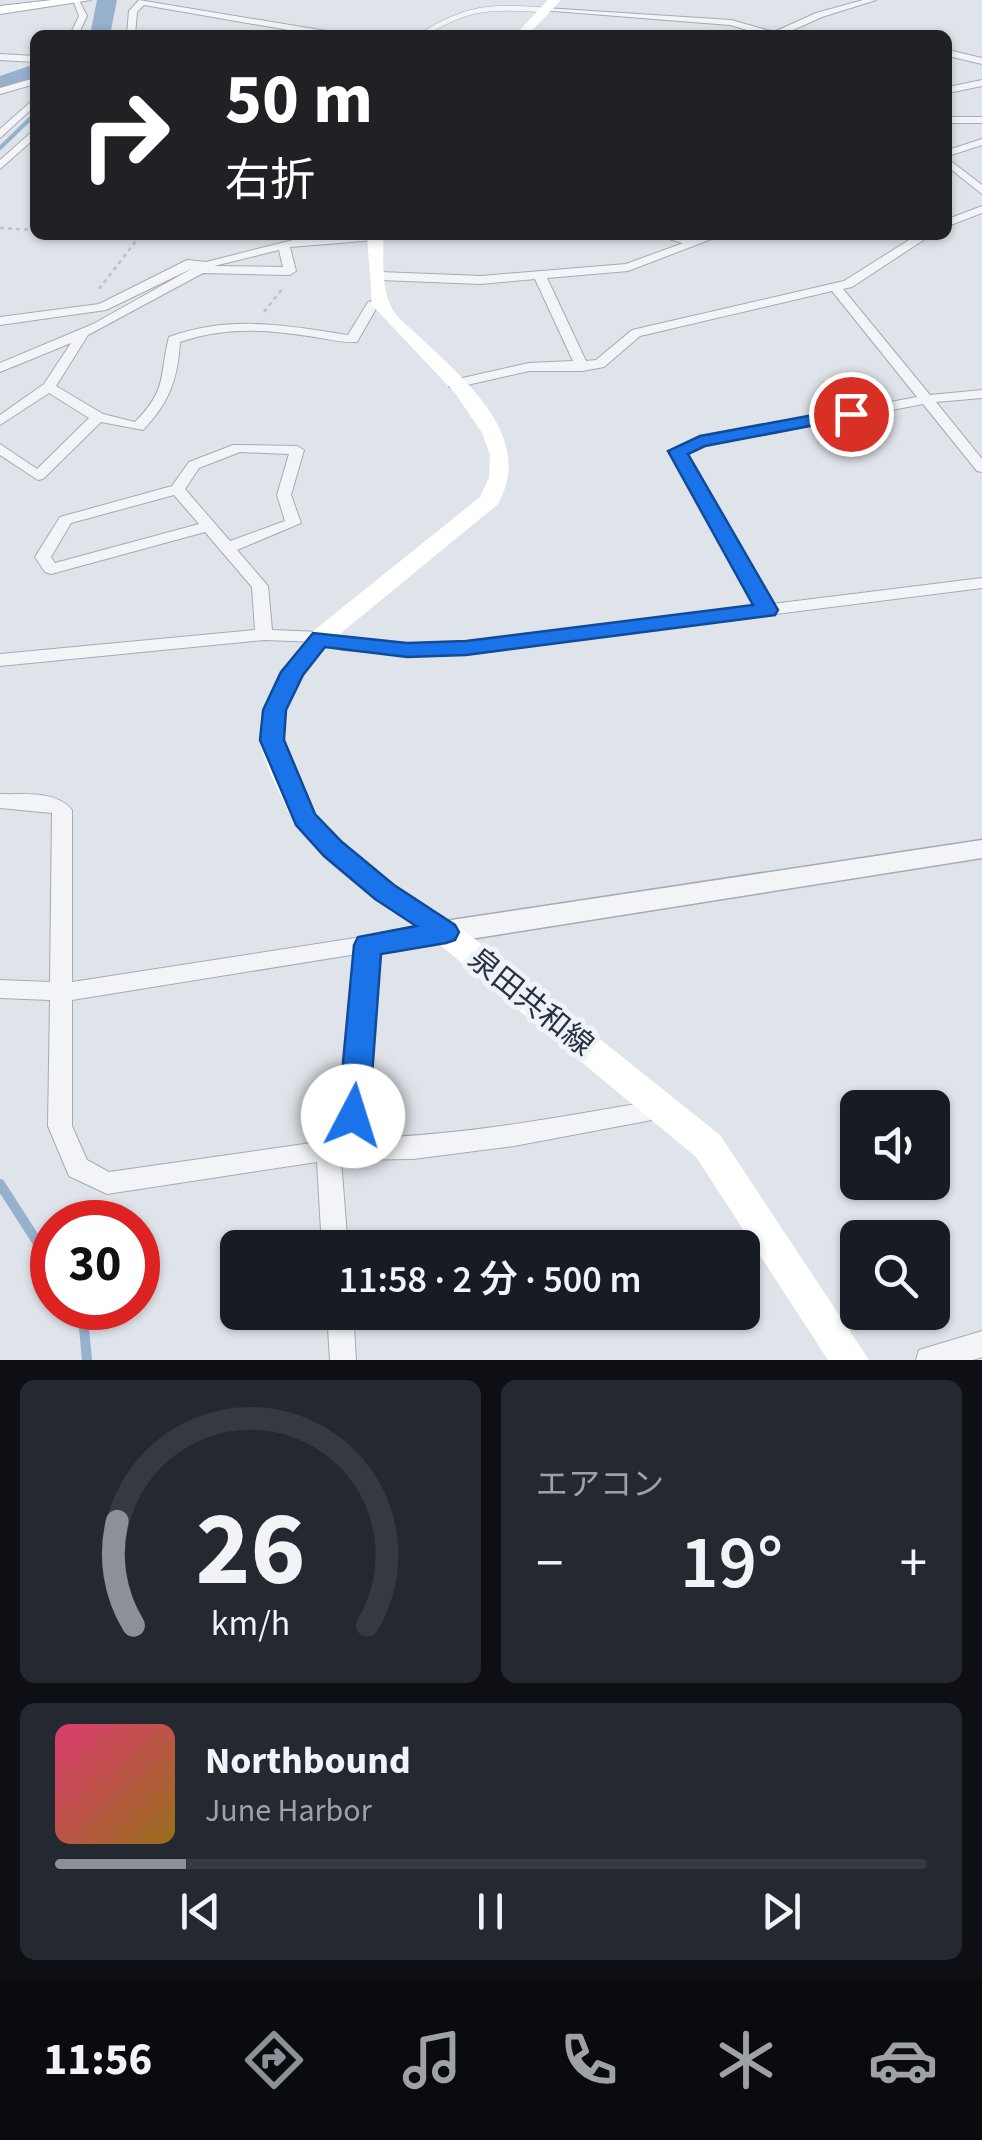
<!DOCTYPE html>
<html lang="ja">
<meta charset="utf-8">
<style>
:root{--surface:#171b24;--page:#242831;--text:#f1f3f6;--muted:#9ea1a6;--line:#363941;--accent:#8c9099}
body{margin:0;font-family:"Source Sans 3","Noto Sans JP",sans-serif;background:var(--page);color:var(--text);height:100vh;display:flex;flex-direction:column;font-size:38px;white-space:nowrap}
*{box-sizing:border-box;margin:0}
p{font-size:32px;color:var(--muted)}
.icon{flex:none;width:55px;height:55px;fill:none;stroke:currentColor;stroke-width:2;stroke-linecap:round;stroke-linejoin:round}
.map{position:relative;height:1360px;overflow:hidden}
.panel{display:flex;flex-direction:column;gap:20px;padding:20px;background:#0d0f14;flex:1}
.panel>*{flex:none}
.top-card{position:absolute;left:30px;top:30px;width:922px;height:210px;border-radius:15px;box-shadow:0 2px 8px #0004;background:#202124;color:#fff;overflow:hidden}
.buttons{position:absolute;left:840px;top:1090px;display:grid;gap:20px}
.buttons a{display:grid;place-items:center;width:110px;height:110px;border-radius:15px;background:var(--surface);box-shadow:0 2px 8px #0004;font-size:50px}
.speed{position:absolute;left:30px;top:1200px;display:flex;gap:20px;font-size:50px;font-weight:700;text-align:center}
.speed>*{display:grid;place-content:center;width:130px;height:130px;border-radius:50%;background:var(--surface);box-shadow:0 2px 8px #0004;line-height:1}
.speed .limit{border:15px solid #d22;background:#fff;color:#111}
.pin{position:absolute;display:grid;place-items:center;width:85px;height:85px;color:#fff;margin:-42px;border:5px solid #fff;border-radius:50%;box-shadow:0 2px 10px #0007}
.me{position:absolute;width:110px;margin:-55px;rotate:5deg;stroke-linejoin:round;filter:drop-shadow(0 0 8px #0008)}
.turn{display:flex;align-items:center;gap:35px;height:210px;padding:0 30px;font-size:45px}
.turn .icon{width:130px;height:130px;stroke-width:2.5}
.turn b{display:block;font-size:70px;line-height:85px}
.big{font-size:75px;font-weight:600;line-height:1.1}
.panel .card{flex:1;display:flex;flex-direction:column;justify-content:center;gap:15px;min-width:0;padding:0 35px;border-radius:15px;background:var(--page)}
.panel .dial{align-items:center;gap:0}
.dial svg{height:260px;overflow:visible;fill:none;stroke:var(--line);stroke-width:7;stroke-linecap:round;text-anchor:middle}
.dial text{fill:var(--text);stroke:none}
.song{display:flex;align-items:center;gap:30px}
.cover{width:120px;height:120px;border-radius:15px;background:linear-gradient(135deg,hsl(340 70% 55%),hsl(40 70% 35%))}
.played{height:10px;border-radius:5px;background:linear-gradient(90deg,var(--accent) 15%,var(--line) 15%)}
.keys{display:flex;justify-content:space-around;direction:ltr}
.heat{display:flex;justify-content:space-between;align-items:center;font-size:55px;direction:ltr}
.panel .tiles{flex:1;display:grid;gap:20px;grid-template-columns:1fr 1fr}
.card:last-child{grid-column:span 2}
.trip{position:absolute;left:220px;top:1230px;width:540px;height:100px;border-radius:15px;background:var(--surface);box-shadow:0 2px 8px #0004;font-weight:600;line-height:100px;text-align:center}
.tabs{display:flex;height:160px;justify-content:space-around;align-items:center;background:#090b0e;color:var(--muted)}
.tabs .icon{width:70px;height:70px}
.tabs .on{color:var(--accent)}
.tabs b{font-size:45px;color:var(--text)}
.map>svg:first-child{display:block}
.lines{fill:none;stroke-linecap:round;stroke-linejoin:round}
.stream-far1{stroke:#97b1cd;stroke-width:4}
.stream{stroke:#97b1cd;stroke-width:10}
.river{fill:#97b1cd;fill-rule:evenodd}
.service-far1-casing{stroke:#a4abb5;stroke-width:6}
.service-casing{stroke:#a4abb5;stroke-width:8}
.minor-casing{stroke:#a4abb5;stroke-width:2}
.tertiary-casing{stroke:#a4abb5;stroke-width:3}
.primary-casing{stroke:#9ea8b7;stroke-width:2}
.path{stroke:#bec1c9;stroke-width:2.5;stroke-dasharray:4 4;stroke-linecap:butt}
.service-far1{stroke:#f3f4f8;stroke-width:5}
.service{stroke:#f3f4f8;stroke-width:6}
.minor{fill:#f3f4f8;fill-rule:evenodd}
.tertiary{fill:#f3f4f8;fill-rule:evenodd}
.secondary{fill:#fff;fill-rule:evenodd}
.primary{fill:#fff;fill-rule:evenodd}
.route{fill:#1a73e8;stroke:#114b97;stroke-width:2.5}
.labels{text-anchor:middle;stroke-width:10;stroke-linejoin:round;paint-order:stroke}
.street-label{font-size:30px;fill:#273143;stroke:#eff3f7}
</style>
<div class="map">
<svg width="982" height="1360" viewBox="0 0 982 1360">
<rect width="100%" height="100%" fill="#dfe4ea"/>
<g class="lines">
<polyline class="stream-far1" points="0,148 35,114"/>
<g class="stream">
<polyline points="0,1184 52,1265"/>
<polyline points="74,1308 84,1328 87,1360"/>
</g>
<g class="river">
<polygon points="97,0 117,0 110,35 90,35"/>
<polygon points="35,64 35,78 0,90 0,76"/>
</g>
<g class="service-far1-casing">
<path id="service-far1" d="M422,35C468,6 492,6 545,10"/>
</g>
<g class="service-casing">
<polyline id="service" points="666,235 692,243"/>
</g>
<g class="minor-casing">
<g id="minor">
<polygon points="73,0 79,0 87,16 78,35 70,35 79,16"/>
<polygon points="139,0 332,32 336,35 317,35 144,5 137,12 135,35 127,35 129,11"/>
<polygon points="863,0 876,0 822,17 782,35 764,35 730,25 541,10 545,8 731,20 774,32 816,13"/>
<polygon points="948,50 982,58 982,64 948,56"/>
<polygon points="0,54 35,56 35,62 0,60"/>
<polygon points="35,78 35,84 0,94 0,88"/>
<polygon points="982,80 982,86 948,93 948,87"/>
<polygon points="35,98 35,106 0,138 0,129"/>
<rect x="948" y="117" width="34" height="6"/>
<polygon points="35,129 35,138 0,169 0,160"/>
<polygon points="982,139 982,145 948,156 948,150"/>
<polygon points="948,159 982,185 982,194 948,167"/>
<polygon points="982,206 982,213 948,226 948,219"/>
<path d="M349,235L381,237L375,240L290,247L296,271L290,275L203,273L88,335L56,386L103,414L135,422C168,389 159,376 169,337C230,315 286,325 348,335L368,302L383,299L385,302L377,307L357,342C341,343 324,338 308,336C264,329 223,327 180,342C178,379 169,403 143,430L101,422L43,479L38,480L0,455V444L37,469L89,418L49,393L0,425V415L44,384L71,343L0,372V363L93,324L195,267L106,310L0,325V317L99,304L187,260L206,262L301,238ZM279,250L283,267L214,266Z"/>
<path d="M705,235H722L628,271L547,278L586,361L596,360L632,330L844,281L917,235H931L852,287L843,289L930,395L982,390V398L936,402L982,459V472L977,471L923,404L704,446L685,453L772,604L982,578V588L466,653L407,655L342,650L319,642L264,640L0,666V654L255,630L252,587L205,532L51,574L45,572L35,557L60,517L172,486L189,462L233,445L297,446L304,450L291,495L301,523L237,550L268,586L272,630L321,632L344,640L407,645L466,643L757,606L670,451L700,438L917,397L832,291L640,336L604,367L582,371H529L454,388L449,387V381L529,363L573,361L535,279L481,284L380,280L374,276L380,272L481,276L626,264ZM240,452L289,454L277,495L285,521L230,541L185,489L199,468ZM174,495L199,524L55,563L51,557L71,523Z"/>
<path d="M0,794C23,795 56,790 72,810V982L445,924L452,926L455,932L452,938L378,951L363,1138C465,1136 565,1116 665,1099L673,1102L677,1109L673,1116L514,1146L413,1159L341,1160L348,1248H322L317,1162L107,1194L69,1176L48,1126L50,1000L0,998V980L50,982L52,813L0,808ZM357,954L339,1139L109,1172L87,1160L72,1126V1000Z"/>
<polygon points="327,1312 353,1312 356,1360 330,1360"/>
<polygon points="982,1331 982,1357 973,1360 916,1360 919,1350"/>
</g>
</g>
<g class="tertiary-casing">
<polygon id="tertiary" points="982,840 982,858 445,943 435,939 432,932 435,925 445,921"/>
</g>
<g class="primary-casing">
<polygon id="primary" points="52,0 91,0 0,14 0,6"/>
</g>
<g class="path">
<polyline points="0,228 35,230"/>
<polyline points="99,289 139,237 108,235"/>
<polyline points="264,312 283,288"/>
</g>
<use href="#service-far1" class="service-far1"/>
<use href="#service" class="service"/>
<use href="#minor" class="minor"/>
<use href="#tertiary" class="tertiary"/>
<g class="secondary">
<polygon points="548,0 561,0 528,35 515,35"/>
<path d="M367,235H383C384,256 381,285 390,304C395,318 411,328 421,338C465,380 537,439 497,505L330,642L304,675L287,710L285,740L295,771L316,813L343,842L394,884L456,924L720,1135L869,1360H828L696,1157L434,940L374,900L323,856L295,826L269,771L259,740L261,710L284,666L312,632L480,497L489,478L490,455L482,433L455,393L372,305Z"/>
</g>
<use href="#primary" class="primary"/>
</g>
<polygon class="route" points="851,408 857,410 857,417 705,446 688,454 778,610 775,615 466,655 407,657 325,647 303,675 286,710 284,740 315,814 342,842 394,885 455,925 459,932 455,940 446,943 381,954 369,1116 364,1125 353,1129 342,1125 338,1116 354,945 358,937 416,926 375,899 324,856 296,825 260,740 263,710 281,672 313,633 407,643 466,641 753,605 668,451 700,436"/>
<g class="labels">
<g class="street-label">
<text transform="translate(531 1002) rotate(39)" y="10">泉田共和線</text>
</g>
</g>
</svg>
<div class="buttons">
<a><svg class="icon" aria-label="sound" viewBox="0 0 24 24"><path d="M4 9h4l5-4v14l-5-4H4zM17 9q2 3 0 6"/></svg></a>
<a><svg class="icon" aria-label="search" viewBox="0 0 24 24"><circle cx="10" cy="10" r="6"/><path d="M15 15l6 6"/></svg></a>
</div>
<div class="speed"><div class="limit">30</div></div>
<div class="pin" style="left:851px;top:414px;background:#d93025"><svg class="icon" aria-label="arrive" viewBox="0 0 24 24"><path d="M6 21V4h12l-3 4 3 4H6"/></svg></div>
<svg class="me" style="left:353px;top:1116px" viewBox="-20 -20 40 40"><circle r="19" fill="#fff"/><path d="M0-13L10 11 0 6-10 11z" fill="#1a73e8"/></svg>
<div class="trip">11:58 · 2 分 · 500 m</div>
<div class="top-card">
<div class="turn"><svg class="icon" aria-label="right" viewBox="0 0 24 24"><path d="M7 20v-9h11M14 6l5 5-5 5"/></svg><div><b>50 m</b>右折</div></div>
</div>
</div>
<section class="panel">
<div class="tiles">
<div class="card dial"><svg viewBox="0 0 100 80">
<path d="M14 69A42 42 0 1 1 86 69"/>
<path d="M14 69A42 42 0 0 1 9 37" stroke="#8c9099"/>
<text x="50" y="56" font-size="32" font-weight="700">26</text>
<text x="50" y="72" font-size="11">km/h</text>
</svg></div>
<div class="card"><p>エアコン</p>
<div class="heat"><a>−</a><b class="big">19°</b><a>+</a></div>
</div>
<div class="card">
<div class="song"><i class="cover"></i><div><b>Northbound</b><p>June Harbor</p></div></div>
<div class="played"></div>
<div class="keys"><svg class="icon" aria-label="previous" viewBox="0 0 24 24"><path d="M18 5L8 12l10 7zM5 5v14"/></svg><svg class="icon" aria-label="pause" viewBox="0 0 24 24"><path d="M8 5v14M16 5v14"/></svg><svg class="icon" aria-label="next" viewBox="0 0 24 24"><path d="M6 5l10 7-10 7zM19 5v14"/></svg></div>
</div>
</div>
</section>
<nav class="tabs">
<b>11:56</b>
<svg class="icon on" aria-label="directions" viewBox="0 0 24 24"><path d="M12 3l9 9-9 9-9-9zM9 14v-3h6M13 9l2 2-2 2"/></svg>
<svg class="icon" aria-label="music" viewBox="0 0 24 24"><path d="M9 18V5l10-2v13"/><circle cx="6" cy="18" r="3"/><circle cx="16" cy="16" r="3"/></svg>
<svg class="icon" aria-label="phone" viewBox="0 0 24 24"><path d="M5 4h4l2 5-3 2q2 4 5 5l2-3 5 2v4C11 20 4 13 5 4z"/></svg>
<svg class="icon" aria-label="climate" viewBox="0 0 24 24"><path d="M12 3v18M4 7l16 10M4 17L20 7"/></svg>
<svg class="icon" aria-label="car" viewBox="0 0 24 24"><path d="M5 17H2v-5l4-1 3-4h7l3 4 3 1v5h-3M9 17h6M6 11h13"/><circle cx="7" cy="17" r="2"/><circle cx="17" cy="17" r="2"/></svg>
</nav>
